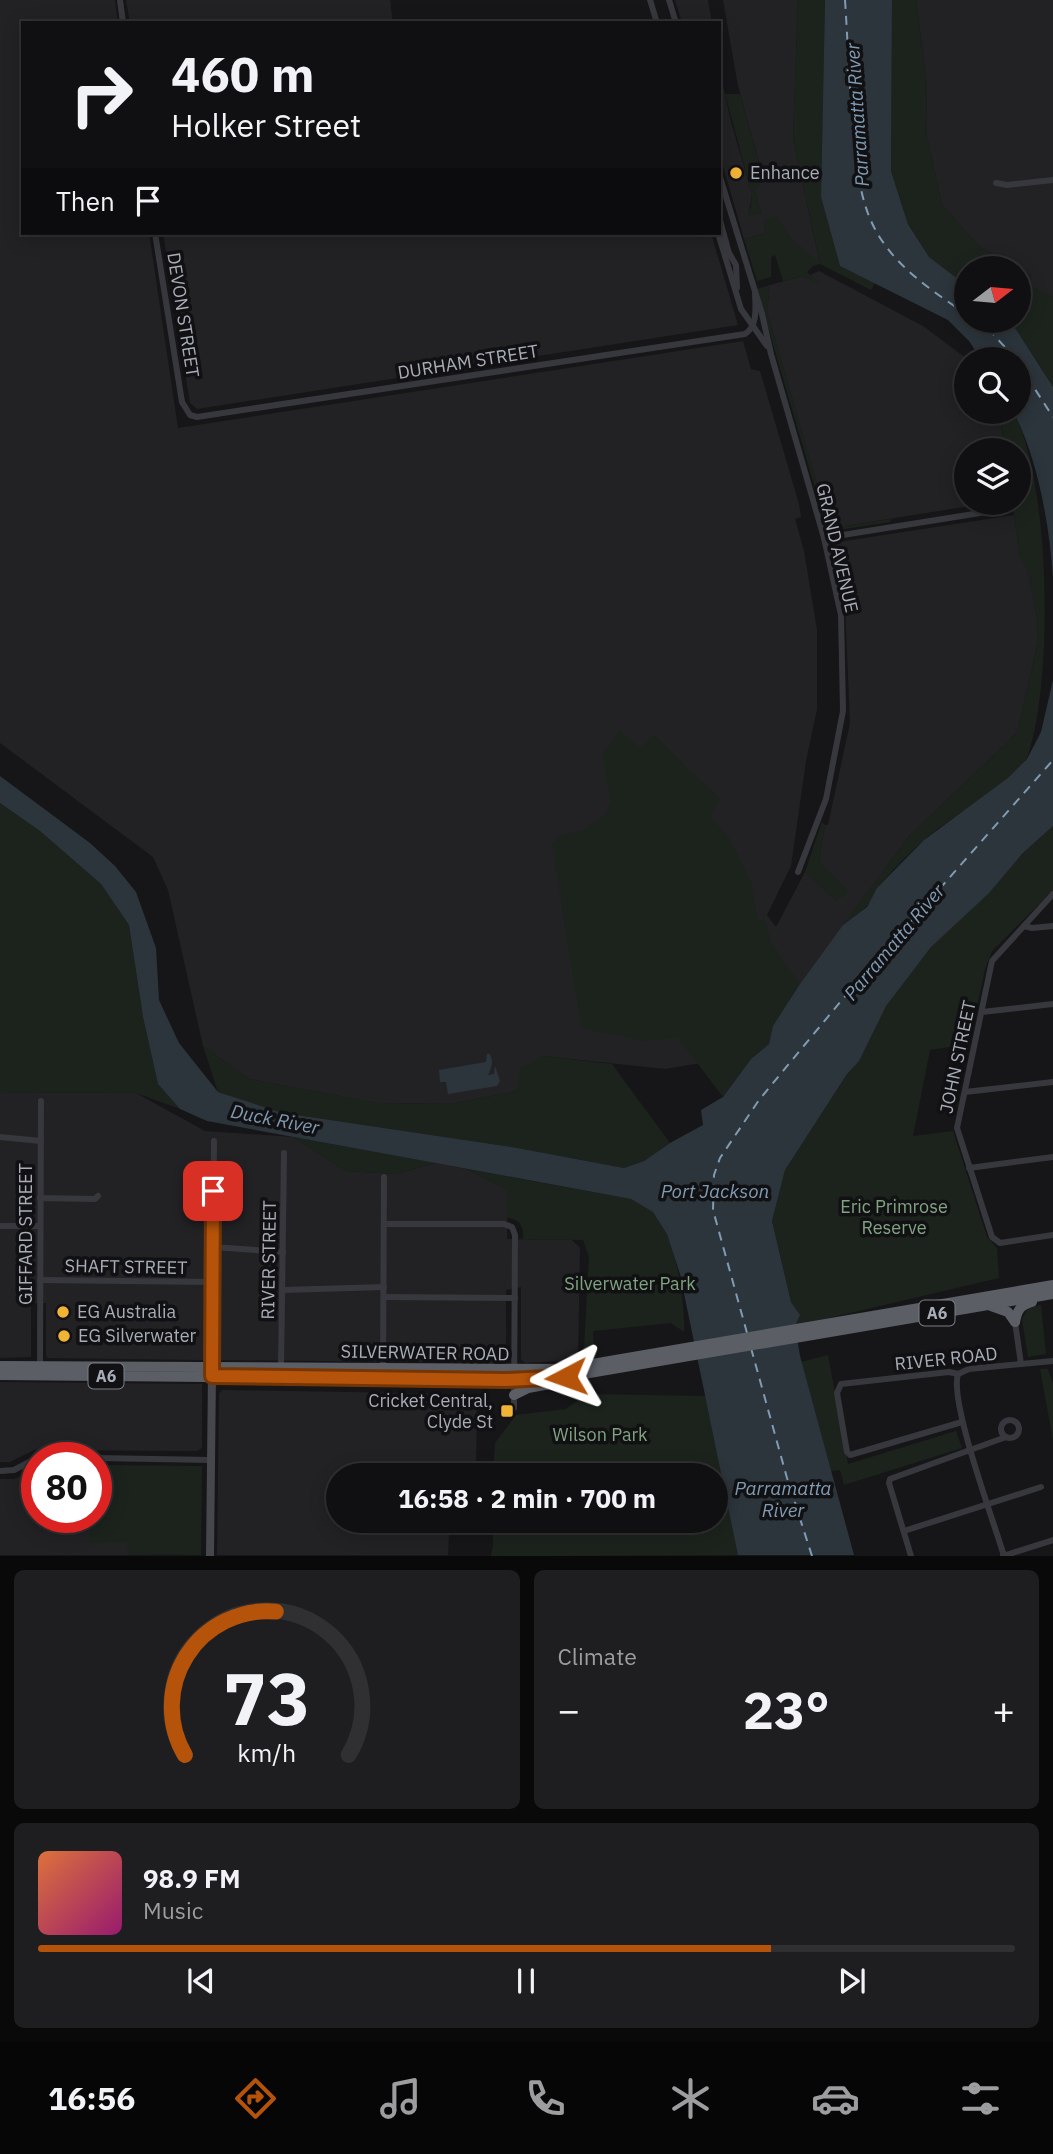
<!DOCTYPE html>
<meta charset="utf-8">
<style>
:root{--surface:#101012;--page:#1e1e20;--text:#f1f3f6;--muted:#9c9d9f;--line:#303032;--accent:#b45309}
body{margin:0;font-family:"IBM Plex Sans",sans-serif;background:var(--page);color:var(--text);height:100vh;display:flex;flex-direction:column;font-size:26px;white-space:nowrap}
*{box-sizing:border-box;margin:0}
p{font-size:23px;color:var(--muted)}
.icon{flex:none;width:38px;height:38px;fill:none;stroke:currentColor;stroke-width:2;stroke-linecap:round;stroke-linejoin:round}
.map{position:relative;height:1556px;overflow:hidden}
.drawer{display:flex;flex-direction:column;gap:14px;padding:14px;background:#09090a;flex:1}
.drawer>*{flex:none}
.guide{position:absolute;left:21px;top:21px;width:700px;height:214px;border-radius:0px;box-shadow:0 4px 18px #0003,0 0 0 2px var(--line);background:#101012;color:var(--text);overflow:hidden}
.needle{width:46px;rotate:74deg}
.tools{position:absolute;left:954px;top:256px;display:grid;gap:14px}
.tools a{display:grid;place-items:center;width:77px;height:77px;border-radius:50%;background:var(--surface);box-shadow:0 4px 18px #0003,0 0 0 2px var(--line);font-size:35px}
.speed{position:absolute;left:21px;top:1442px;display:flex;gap:14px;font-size:35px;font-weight:700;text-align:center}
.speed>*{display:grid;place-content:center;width:91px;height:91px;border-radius:50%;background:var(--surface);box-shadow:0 4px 18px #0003,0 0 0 2px var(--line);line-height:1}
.speed .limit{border:10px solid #d22;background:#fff;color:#111}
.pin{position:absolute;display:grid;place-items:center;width:60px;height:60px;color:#fff;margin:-30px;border-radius:14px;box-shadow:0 4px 10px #0006}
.me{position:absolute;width:77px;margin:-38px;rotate:266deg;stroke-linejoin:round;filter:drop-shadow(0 0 5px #0008)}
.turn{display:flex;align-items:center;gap:24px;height:147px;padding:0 35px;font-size:32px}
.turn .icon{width:91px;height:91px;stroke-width:2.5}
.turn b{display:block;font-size:49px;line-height:60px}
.then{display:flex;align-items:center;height:66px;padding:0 35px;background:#0003;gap:14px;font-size:26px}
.big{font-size:52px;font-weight:800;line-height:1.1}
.drawer .widget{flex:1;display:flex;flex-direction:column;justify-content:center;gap:10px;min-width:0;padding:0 24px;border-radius:10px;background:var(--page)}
.drawer .dial{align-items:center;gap:0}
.dial svg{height:182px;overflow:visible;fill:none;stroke:var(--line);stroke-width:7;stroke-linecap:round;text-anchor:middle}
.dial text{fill:var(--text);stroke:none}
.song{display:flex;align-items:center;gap:21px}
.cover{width:84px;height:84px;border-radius:10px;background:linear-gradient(135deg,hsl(20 70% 55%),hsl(320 70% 35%))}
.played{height:7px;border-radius:4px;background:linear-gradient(90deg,var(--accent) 75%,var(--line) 75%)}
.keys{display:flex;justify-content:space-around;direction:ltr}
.heat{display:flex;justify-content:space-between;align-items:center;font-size:38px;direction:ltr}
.drawer .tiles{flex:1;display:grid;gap:14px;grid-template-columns:1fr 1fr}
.widget:last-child{grid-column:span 2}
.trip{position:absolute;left:326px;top:1463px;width:402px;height:70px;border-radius:35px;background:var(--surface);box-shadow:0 4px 18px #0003,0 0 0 2px var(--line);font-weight:800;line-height:70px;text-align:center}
.tab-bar{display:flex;height:112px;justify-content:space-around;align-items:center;background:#060607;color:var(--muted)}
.tab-bar .icon{width:49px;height:49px}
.tab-bar .selected{color:var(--accent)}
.tab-bar b{font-size:32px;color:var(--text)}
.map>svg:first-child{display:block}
.built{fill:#222225}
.green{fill:#1c231d}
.water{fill:#2c353c}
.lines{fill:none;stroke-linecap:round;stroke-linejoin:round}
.ferry{stroke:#809bb3;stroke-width:2;stroke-dasharray:9 7;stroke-linecap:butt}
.minor{stroke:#37383d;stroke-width:6}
.secondary{stroke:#45474d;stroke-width:8}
.trunk{stroke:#5b5e65;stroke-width:10}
.route-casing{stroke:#753606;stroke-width:18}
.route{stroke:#b45309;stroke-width:12}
.poi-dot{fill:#f1b335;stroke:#111113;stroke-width:2.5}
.labels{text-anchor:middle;stroke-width:7;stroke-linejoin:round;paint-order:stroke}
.shield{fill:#111113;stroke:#7b7e86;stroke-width:2}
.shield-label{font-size:16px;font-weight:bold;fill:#a8adb8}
.poi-label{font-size:18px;fill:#a8adb8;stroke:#111113;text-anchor:start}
.street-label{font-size:18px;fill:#a8adb8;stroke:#111113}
.park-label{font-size:18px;fill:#80a382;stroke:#111113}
.water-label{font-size:19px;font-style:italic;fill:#809bb3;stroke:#111113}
</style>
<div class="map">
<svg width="1053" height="1556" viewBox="0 0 1053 1556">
<rect width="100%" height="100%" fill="#161618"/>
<g class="built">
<polygon points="0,0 115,0 118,23 23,23 23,233 149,233 178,428 743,341 751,369 760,371 799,504 801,517 795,519 804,551 817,630 817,709 806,761 791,866 767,915 776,927 805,872 837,901 819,860 825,825 828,825 850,723 845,606 832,543 1014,515 1020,556 1028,570 1037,617 1038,642 1017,733 909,836 748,1055 665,1069 543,1056 516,1091 451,1104 377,1103 249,1079 203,1046 168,890 153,857 0,743"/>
<polygon points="126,0 390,0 393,23 130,23"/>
<polygon points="675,0 708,0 712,23 682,23"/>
<polygon points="723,0 798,0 793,139 820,264 791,239 777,217 765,226 766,233 744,239 719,152 719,67 731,122 752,194 749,214 761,213 754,188 758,187 763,177 738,86"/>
<polygon points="916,0 1053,0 1053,297 1031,286 1031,275 980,247 942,205 926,132 927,84"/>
<polygon points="163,233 711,233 738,325 197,409 190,403"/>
<polygon points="819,271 923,326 967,359 966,411 999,411 1005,450 966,450 966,502 995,502 832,528 829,526 767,311 770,285 802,276 817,281 810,275"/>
<polygon points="0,1092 136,1093 205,1131 293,1137 346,1171 396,1174 435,1163 466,1169 507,1189 507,1239 572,1240 580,1248 578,1360 525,1363 521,1359 521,1287 506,1290 506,1359 502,1363 220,1360 218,1358 201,1360 48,1358 46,1356 46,1303 31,1303 31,1357 0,1358"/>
<polygon points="0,1382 202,1384 202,1448 197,1451 34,1450 10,1462 0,1462"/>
<polygon points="222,1390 477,1394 476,1475 338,1475 338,1521 475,1521 475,1534 449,1534 448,1555 217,1555 219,1394"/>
<polygon points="37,1466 37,1517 89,1517 89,1543 128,1543 128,1554 201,1555 0,1555 0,1479 15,1479"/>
</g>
<g class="green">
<polygon points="798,0 825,0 821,197 840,266 875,283 871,290 820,264 813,266 807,272 821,284 802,276 783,281 775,255 771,257 771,277 757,281 744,239 766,233 764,220 777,216 791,239 820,263 793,139"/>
<polygon points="892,0 916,0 927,84 926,132 942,205 980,247 1018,268 966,268 966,285 929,257 908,223 891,171"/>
<polygon points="725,94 740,94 763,178 758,187 754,188 761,213 747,217 751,207 752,194"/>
<polygon points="1018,268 1032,275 1031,286 1053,297 1053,387 1010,320 1018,320"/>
<polygon points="770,285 767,311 829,526 832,528 891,519 890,522 832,531 827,529 757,289"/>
<path d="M999,411H1013C1052,485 1053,687 1027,758C1004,792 954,813 923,841C908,854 892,871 879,886C873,893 871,903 864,909C858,914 850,919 843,925L909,836L1017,733L1038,642L1037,617L1028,571L1020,556L1012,502H1018V450H1005Z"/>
<polygon points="619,731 640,748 654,735 720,799 710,816 729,838 752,883 758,920 765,921 772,944 800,984 770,1043 751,1059 723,1097 678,1038 642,1041 581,1028 552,844 561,835 584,830 606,813 611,802 602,754"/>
<polygon points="0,803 40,831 101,884 129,925 143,1017 158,1084 180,1109 136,1093 0,1092"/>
<polygon points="822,822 825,825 819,860 849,891 837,901 805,872"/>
<path d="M1053,826V890L992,951L985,969L969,1044L930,1050L913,1136L953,1131L987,1237L997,1248L999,1278L795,1326L798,1312L791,1302L772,1221L785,1170L847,1074C866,1053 872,1027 887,1004C930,940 996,878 1053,826Z"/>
<polygon points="203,1046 249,1079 378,1103 451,1104 516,1091 521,1068 543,1056 612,1064 670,1143 644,1161 624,1168 512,1147 283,1113 218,1092"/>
<polygon points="293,1137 435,1163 396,1174 346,1171"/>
<path d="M466,1169L631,1199C638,1203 649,1207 654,1213C676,1237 685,1301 684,1332L671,1323L593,1331L594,1350L584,1349L589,1257L583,1240L523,1239C524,1227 520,1219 507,1218V1189Z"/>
<polygon points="1041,1305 1046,1354 1028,1357 1022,1319 1028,1308"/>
<polygon points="828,1355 848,1464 956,1431 962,1448 844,1485 840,1470 831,1471 801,1362"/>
<polygon points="1040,1369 1048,1369 1053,1384 1053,1440"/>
<polygon points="587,1394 706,1396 740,1555 491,1556 493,1545 493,1521 716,1521 716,1475 493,1475 495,1443 516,1415 566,1409"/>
<polygon points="96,1465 202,1466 201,1555 128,1554 127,1543 89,1543 89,1517 96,1517"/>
</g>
<g class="water">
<path d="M825,0H892L891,171L908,224L929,257L966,285V320H1010L1053,387V577C1049,523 1038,459 1013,411H1018V359H981L969,341L948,320L840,266L821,197Z"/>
<polygon points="1053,680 1053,826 1022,854 989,893 931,947 886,1006 859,1061 847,1074 785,1170 772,1221 791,1302 800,1315 795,1326 800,1356 854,1555 738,1555 680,1274 667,1234 653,1212 631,1199 207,1121 180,1109 158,1084 143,1017 129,925 101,884 40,831 0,803 0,776 90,843 115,866 136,892 156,948 159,1000 179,1043 218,1092 283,1113 512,1147 624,1168 644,1161 670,1143 703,1125 701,1110 723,1097 751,1059 769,1044 773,1026 800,984 843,925 867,907 877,888 924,840 1008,778 1027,759 1041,732"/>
<path d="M487,1054H490C494,1063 491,1068 488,1075L494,1074L495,1066L500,1081L497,1086L448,1094L446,1082H440L439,1070L486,1062Z"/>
</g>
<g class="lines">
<g class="ferry">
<path d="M845,0C848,44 849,89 854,134C858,174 860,211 885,245C906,274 937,294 966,314"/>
<polyline points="974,320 992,333 1016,359"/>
<polyline points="1018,363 1053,417"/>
<polyline points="747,1333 713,1210 714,1175 720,1158 759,1100 841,1001 1053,760"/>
<polyline points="751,1348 787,1478 812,1556"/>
</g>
<g class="minor">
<polyline points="120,0 123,23"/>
<polyline points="650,0 657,23"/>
<polyline points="669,0 676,23"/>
<polyline points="719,174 762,314 771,354 824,538 841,615 843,711 826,799 798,872"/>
<polyline points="996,183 1007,185 1053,180"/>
<polyline points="719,217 729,253 736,265 737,288"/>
<path d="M155,233L182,402L190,415L197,417L745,334C759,325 755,305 755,291"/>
<polyline points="718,233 741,309 767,346"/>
<polyline points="824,538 1005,509"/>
<polyline points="1053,894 992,961 957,1128 992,1237 1000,1243 1053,1235"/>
<polyline points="1024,926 1032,928 1053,926"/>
<polyline points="982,1012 1053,1004"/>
<polyline points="965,1092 1053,1082"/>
<polyline points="0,1137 41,1141"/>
<polyline points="969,1168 1053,1157"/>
<polyline points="40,1198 95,1199 98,1196"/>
<polyline points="385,1224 504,1224 512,1227 515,1235 514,1408"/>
<polyline points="0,1226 40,1226"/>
<polyline points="212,1247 283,1252"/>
<polyline points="40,1280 212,1282"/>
<polyline points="283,1290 384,1287"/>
<polyline points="384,1297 515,1298"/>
<polyline points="1015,1322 1021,1364"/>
<polyline points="40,1366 41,1101"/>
<polyline points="212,1367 214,1141"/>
<polyline points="281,1368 284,1153"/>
<polyline points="383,1368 384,1177"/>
<path d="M958,1374C949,1401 994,1522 1004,1556"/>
<circle cx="1010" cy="1429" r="9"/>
<polyline points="962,1422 850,1455 847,1452 837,1393 841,1384 949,1372 958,1374 969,1369 1053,1361"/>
<polyline points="96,1458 211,1460"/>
<polyline points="0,1471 14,1470 37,1458"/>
<polyline points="904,1531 1041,1487"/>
<polyline points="911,1556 889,1483 890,1479 1006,1437"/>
<polyline points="1003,1556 1053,1540"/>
</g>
<polyline class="secondary" points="210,1556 212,1373"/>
<g class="trunk">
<polyline points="991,1306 1008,1312 1015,1322"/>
<path d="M1015,1322C1017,1311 1020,1305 1032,1302"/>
<polyline points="0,1366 563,1369 1053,1285"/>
<polyline points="0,1375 506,1380 566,1377 1053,1294"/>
<polyline points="514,1395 528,1388 561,1382"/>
</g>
</g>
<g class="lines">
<g class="route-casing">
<polyline id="route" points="213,1191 212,1376 506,1380 566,1377"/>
</g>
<use href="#route" class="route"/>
</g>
<g class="poi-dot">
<circle cx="736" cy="173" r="7"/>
<circle cx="63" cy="1312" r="7"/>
<circle cx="64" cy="1336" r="7"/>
<rect x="500" y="1404" width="14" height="14" rx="3.5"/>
</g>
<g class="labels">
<g class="shield">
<rect x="919.5" y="1300.5" width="35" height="25" rx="5"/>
<rect x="88.5" y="1363.5" width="35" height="25" rx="5"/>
</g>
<g class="shield-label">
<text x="937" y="1319">A6</text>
<text x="106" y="1382">A6</text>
</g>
<g class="poi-label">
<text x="750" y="179">Enhance</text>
<text x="77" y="1318">EG Australia</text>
<text x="78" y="1342">EG Silverwater</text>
<text x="493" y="1407" text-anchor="end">Cricket Central,<tspan x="493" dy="21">Clyde St</tspan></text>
</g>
<g class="street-label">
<text transform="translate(183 315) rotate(81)" y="6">DEVON STREET</text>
<text transform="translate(468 362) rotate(-9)" y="6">DURHAM STREET</text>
<text transform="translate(837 548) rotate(77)" y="6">GRAND AVENUE</text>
<text transform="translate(958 1057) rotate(-78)" y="6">JOHN STREET</text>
<text transform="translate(26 1234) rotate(-90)" y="6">GIFFARD STREET</text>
<text transform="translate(269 1260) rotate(-89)" y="6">RIVER STREET</text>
<text transform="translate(126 1267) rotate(1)" y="6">SHAFT STREET</text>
<text transform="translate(425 1353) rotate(1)" y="6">SILVERWATER ROAD</text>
<text transform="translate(946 1359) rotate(-6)" y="6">RIVER ROAD</text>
</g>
<g class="park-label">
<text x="894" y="1213">Eric Primrose<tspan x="894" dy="21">Reserve</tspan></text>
<text x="630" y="1290">Silverwater Park</text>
<text x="600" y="1441">Wilson Park</text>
</g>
<g class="water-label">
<text transform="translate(857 115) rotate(-94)" y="7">Parramatta River</text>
<text transform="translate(894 942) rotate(-50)" y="7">Parramatta River</text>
<text transform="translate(275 1119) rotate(11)" y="7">Duck River</text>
<text x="715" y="1198">Port Jackson</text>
<text x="783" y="1495">Parramatta<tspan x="783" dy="22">River</tspan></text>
</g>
</g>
</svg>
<div class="tools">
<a><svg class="needle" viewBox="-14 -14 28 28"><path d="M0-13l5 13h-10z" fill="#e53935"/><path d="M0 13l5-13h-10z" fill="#9c9d9f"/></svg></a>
<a><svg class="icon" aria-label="search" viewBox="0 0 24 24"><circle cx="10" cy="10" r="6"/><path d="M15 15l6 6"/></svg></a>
<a><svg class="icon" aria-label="layers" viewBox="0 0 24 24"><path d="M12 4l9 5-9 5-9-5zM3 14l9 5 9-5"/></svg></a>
</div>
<div class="speed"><div class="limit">80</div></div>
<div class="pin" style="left:213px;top:1191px;background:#d93025"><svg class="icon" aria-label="arrive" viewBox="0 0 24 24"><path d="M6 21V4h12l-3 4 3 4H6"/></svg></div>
<svg class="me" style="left:566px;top:1377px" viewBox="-20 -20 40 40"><path d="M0-17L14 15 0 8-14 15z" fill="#b45309" stroke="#fff" stroke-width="4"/></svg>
<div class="trip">16:58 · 2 min · 700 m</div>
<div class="guide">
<div class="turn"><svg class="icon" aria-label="right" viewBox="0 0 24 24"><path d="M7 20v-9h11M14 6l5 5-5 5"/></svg><div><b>460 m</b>Holker Street</div></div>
<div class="then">Then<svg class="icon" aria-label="arrive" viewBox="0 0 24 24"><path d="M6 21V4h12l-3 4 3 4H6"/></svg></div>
</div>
</div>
<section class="drawer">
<div class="tiles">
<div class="widget dial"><svg viewBox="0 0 100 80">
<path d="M14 69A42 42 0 1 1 86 69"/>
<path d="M14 69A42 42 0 0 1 54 6" stroke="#b45309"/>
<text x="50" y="56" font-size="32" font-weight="700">73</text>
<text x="50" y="72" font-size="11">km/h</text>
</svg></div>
<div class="widget"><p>Climate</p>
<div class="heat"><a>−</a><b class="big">23°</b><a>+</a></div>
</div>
<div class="widget">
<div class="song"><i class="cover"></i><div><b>98.9 FM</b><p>Music</p></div></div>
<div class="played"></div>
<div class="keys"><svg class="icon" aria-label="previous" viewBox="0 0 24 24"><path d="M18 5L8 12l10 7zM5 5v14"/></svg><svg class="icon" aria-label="pause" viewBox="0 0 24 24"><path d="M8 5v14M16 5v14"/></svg><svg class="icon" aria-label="next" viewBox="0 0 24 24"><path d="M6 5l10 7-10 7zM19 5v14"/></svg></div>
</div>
</div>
</section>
<nav class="tab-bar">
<b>16:56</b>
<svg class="icon selected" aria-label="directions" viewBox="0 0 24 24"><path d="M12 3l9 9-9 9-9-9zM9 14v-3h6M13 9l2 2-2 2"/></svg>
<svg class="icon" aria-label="music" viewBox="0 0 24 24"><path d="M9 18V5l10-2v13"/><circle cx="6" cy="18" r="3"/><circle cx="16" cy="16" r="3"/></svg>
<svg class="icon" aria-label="phone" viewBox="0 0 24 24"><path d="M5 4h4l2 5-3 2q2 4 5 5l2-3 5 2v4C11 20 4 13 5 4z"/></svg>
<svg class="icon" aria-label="climate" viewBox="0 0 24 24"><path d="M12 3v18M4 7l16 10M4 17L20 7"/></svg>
<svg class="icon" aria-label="car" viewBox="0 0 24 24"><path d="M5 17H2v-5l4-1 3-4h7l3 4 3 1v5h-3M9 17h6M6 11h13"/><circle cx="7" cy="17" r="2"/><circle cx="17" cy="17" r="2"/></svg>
<svg class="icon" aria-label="filters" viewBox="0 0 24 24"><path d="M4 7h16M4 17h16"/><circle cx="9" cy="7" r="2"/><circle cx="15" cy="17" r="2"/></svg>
</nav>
